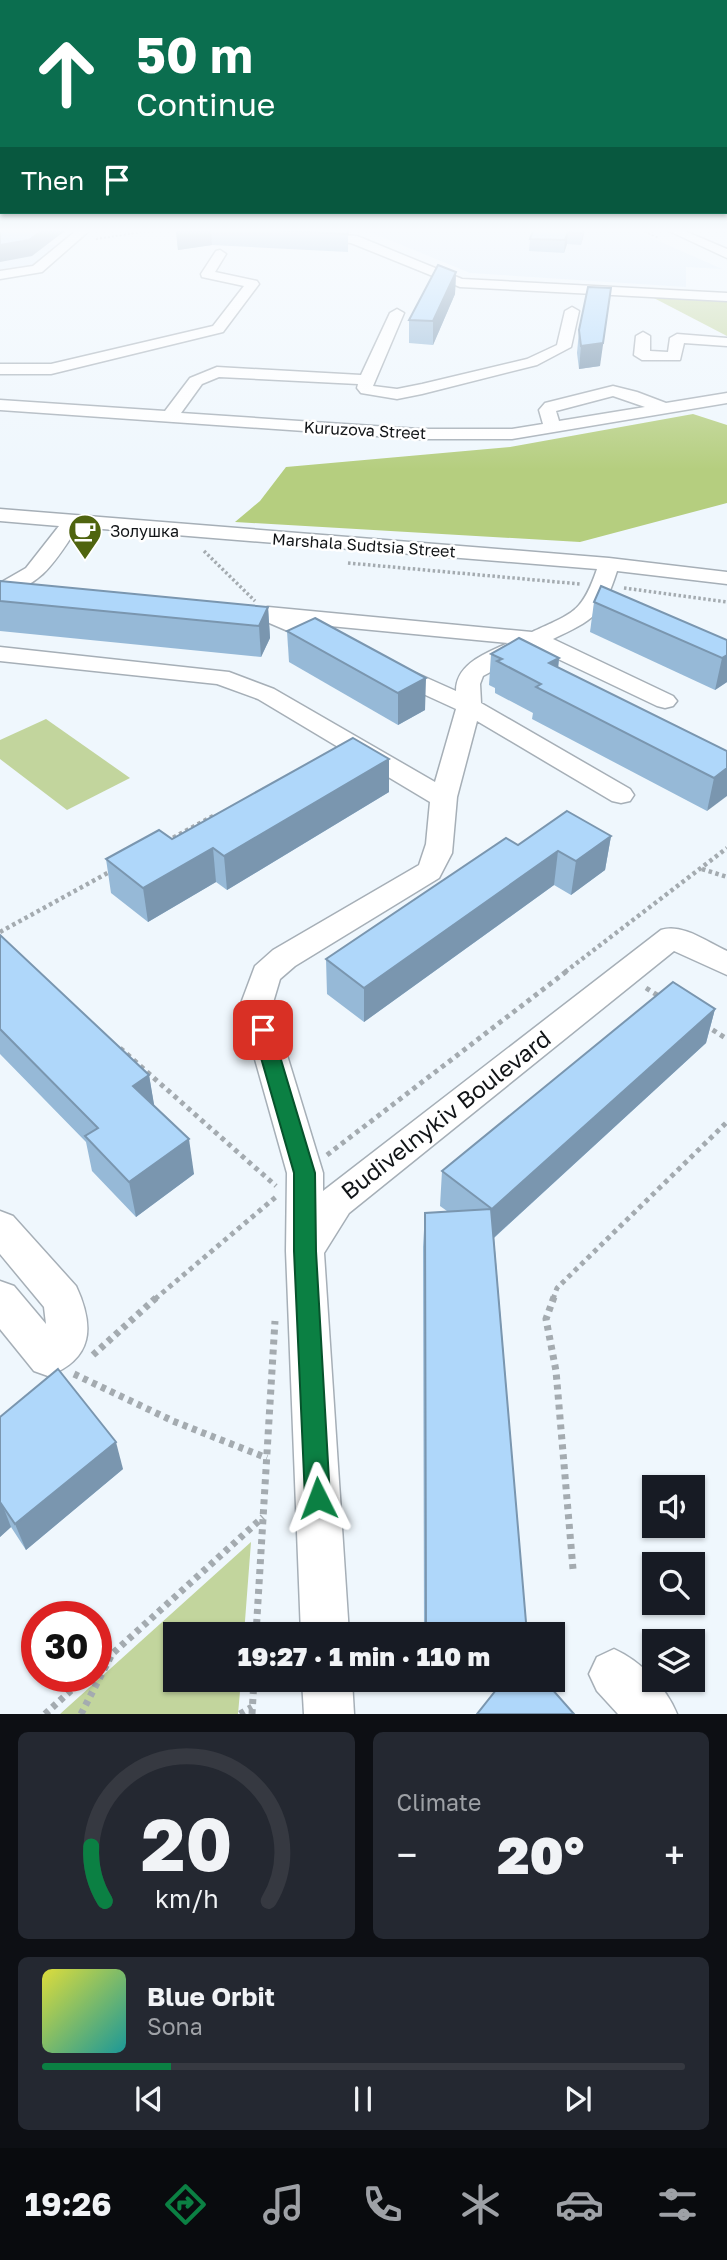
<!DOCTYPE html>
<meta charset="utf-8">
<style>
:root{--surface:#171b24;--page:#242831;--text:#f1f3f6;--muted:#9ea1a6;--line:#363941;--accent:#0b8043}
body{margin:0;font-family:"Golos Text",sans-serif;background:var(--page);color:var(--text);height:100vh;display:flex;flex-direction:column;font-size:26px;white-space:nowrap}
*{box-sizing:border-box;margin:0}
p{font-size:23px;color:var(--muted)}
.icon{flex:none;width:38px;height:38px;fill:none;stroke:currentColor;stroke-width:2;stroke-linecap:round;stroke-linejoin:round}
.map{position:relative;height:1714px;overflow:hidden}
.sheet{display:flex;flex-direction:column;gap:18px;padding:18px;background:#0d0f14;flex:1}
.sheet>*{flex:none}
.hud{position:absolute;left:0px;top:0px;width:728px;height:214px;box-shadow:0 2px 5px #0004;background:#0b6e4f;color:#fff;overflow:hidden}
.controls{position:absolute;left:642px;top:1475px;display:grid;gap:14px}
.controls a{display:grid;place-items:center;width:63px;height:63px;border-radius:0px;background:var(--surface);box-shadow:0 2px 5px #0004;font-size:35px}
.speed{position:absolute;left:21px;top:1601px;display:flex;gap:14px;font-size:35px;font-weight:700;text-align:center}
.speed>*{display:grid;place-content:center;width:91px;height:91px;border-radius:50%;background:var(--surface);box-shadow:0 2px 5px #0004;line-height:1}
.speed .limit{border:10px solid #d22;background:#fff;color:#111}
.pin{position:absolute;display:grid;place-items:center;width:60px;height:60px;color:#fff;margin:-30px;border-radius:14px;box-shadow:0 4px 10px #0006}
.me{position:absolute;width:77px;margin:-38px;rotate:357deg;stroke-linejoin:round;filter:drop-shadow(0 0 5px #0008)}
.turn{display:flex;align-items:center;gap:24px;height:147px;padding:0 21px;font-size:32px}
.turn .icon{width:91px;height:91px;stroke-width:2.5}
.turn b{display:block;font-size:49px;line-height:60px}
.then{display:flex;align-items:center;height:66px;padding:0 21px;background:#0003;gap:14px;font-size:26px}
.big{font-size:52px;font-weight:800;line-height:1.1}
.sheet .widget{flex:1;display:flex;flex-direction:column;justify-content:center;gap:10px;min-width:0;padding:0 24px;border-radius:10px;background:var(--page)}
.sheet .dial{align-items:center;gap:0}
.dial svg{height:182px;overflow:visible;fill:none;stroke:var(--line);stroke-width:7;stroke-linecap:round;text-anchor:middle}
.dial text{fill:var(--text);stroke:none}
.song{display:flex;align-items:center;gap:21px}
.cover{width:84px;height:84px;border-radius:10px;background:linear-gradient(135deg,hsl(60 70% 55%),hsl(180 70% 35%))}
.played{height:7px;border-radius:4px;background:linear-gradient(90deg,var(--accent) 20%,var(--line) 20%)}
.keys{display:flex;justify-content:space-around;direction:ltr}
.heat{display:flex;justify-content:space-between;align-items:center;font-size:38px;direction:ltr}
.sheet .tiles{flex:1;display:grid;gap:18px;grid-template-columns:1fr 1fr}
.widget:last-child{grid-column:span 2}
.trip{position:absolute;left:163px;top:1622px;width:402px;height:70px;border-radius:0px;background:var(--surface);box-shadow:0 2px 5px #0004;font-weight:800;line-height:70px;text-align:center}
.menu{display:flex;height:112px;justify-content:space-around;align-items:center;background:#090b0e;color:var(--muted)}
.menu .icon{width:49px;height:49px}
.menu .active{color:var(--accent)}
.menu b{font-size:32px;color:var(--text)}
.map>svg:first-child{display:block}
.built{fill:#ddedfb}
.green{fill:#c2d59d}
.forest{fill:#b5ce7f}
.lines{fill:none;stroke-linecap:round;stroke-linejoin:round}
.minor-casing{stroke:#a6afb7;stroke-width:3}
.path-far4{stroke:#a4abb0;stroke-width:2;stroke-dasharray:2 2;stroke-linecap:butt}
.path-far3{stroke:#a4abb0;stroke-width:3.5;stroke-dasharray:2.5 2.5;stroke-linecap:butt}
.path-far2{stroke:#a4abb0;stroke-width:4.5;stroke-dasharray:3.5 3.5;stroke-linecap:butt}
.path-far1{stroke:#a4abb0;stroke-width:5;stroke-dasharray:4.5 4.5;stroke-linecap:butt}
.path{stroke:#a4abb0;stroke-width:7;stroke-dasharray:5 5;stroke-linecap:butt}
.minor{fill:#fff;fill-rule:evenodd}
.wall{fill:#96b9d7}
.shaded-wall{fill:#7a96af}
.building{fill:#afd7fa;stroke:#7a96af;stroke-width:2}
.route{fill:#0b8043;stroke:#07532c;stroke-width:2}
.labels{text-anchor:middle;stroke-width:5;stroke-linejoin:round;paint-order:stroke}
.far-street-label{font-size:16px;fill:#111417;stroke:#fff}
.far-poi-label{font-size:16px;fill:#111417;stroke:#fff;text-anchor:start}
.near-street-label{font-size:23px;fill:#111417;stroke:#fff}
</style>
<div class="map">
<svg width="727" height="1714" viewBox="0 0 727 1714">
<rect width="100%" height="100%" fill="#eff7fd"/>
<g class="built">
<polygon points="365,230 634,230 722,269 686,267 686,287 470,273"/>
<polygon points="0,242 71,246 42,271 0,278"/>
</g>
<g class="green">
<polygon points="650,296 727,300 727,336"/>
<polygon points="46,719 130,778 67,810 0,759 0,740"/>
<polygon points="251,1542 244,1634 175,1634 175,1680 241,1680 238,1714 60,1714"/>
</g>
<polygon class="forest" points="693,414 727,425 727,503 580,542 235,522 260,501 286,467 510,447"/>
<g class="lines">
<g class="minor-casing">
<g id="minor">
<polygon points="77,230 90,230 42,272 0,279 0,271 33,266"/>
<polygon points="667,230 682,230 727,249 727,258"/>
<polygon points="312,233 357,236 462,279 727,293 727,301 460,287 351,243 308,240 308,234"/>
<polygon points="220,250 226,254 215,272 257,281 259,284 223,332 51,374 0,374 0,364 51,364 213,326 244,286 202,277 201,274 216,251"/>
<path d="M572,307L579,311L571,347L537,365L422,394L397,399L361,393L357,388L358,384L219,377L202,384L181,413L419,429H512L543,424L539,410L545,403L613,386L637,392L666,403L727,393V403L512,439H419L0,410V400L165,411L190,378L217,367L361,375L390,313L397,309L404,313L373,386L397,389L422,384L527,359L557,345L565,311ZM613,396L645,407L559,421L556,411Z"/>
<polygon points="643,332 650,336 650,351 668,352 670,338 677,334 727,338 727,346 684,343 680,360 642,360 634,355 636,336"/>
<path d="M0,509L609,558L727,572V584L617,571C603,615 593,620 553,639L673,696L677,701L673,706L665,708L657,706L535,648L483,676L480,684L481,703L630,789L634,795L630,801L621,803L612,801L477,721L457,797L452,853L439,878L295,966L280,979L272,1006L323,1173V1191L661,930C683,923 707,942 727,951V975L674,951L349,1213L324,1253L349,1634H301L286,1251L287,1173L240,1006L255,966L273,950L419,865L426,844L430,802L258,699L217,684L0,661V647L229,672L274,689L435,782L456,709L384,676L380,671L384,666H400L456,691C456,663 487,653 508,643L309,624L338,637L341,642L338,647L330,649L260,619L257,614L260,609L268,607L532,632C573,613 582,613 597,569L78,527C55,561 43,586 0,595V583L26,568L59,526L0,521Z"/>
<path d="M0,1211L13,1216L76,1286C95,1327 93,1359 48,1376L34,1371L0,1329V1281L14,1286L46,1324L44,1307L0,1254Z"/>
<path d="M614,1649C641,1661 666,1687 677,1714H618L597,1691L589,1674L597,1657Z"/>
<polygon points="302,1680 352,1680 354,1714 304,1714"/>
</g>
</g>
<g class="path-far4">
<polyline points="641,230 659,238"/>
<polyline points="96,239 156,230"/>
</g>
<g class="path-far3">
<polyline points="204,551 255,601"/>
<polyline points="348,563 580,584"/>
<polyline points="624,588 727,602"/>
</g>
<g class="path-far2">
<polyline points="167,841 215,815"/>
<polyline points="702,869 727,877"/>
<polyline points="0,932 113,870"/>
<polyline points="565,972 727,848"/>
</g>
<g class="path-far1">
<polyline points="646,988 662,998"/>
<polyline points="705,1025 727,1039"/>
<polyline points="120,1048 276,1186"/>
<polyline points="327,1155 567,971"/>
<polyline points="155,1299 277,1196"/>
<polyline points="553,1299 557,1288 727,1122"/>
</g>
<g class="path">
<polyline points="554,1297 546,1319 556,1371 573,1569"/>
<polyline points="93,1355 157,1297"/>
<polyline points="74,1374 173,1421 267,1458"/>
<polyline points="256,1634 275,1321"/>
<polyline points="96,1668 109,1657"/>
<polyline points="45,1714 87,1676"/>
<polyline points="81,1714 112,1654 263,1517"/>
<polyline points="240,1714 252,1707"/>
<polyline points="252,1714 254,1680"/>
</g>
<use href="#minor" class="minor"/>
</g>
<g class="wall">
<polygon points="178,230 345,230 348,231 348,252 212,245 178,250 176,231"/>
<polygon points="533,230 585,230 581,245 567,244 564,253 529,251 530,239"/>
<polygon points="456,272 455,294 433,345 409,343 409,320"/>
<polygon points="579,330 600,366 579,369 577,353"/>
<polygon points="0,581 268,607 270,638 261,657 0,631"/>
<polygon points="594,602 727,640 727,682 715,690 590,632"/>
<polygon points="315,618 425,710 398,725 289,662 287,631"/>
<polygon points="491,654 559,658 558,668 727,751 707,811 532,719 533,713 495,693 495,688 489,685"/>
<polygon points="389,759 389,792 227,890 216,882 148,922 111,893 106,859 172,839"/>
<polygon points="611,836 605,870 571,895 554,885 364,1022 327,994 326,959 518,845"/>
<polygon points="0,935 149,1075 154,1106 194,1174 136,1217 92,1171 86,1142 0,1054"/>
<polygon points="715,1009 706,1043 494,1238 527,1634 424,1634 423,1247 425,1213 447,1211 440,1206 442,1171"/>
<polygon points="0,1417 123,1469 26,1550 11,1527 0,1537"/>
<polygon points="469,1680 544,1680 494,1692 486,1681"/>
</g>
<g class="shaded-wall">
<polygon points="43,230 66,230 32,256 0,262 0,245"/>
<polygon points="187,230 211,230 212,245 178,250 176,231"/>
<polygon points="583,230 585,230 581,245 583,233"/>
<polygon points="568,232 567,244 564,253 565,240"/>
<polygon points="456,272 455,294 433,345 433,321"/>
<polygon points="608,310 600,366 579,369 581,346"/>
<polygon points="268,607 270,638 261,657 259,626"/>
<polygon points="727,655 727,682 715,690 722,658"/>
<polygon points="559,658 556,689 549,663"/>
<polygon points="426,678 425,710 398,725 398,693"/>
<polygon points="389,759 389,792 227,890 224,856"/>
<polygon points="727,768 727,796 707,811 714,778"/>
<polygon points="611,836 605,870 571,895 576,861"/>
<polygon points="213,848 216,882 148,922 143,888"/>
<polygon points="558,851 554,885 364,1022 364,988"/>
<polygon points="715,1009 706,1043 488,1243 492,1209"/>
<polygon points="149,1075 155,1110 133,1086"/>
<polygon points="189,1139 194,1174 136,1217 129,1182"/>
<polygon points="116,1442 123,1469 26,1550 15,1524"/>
<polygon points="1,1501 11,1527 0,1537 0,1502"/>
</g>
<g class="building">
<polygon points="0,230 43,230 29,240 0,245"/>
<polygon points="271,230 345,230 348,231 348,234"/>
<polygon points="533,230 583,230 583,233 568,232 565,240 530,239"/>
<polygon points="438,265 456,272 433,321 409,320"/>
<polygon points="588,287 611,288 603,343 581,346 579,330"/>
<polygon points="0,581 268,607 259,626 0,601"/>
<polygon points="601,586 727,640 727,655 722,658 594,602"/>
<polygon points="315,618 426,678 398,693 287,631"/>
<polygon points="519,638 559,658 549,663 727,751 727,768 714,778 536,687 541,684 497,661 502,659 491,654"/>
<polygon points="353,738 389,759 224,856 213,848 143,888 106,859 159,830 172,839"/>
<polygon points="567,811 611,836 576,861 558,851 364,988 326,959 506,838 518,845"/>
<polygon points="0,935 149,1075 133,1086 189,1139 129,1182 85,1136 98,1128 0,1029"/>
<polygon points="673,982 715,1009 492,1209 442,1171"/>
<polygon points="491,1209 527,1634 426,1634 425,1213"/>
<polygon points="58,1369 116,1442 15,1524 0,1502 0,1417"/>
<polygon points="504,1680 544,1680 574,1714 477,1714"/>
</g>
<linearGradient id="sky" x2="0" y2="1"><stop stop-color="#99c4c4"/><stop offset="0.49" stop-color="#f8fbfe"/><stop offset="1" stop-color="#f8fbfe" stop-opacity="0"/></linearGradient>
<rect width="727" height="470" fill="url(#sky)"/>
<polygon class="route" points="263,1023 269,1025 272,1030 315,1173 316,1251 330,1498 327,1507 318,1510 309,1507 305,1498 294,1251 294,1173 253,1030 256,1025"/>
<defs>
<g id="cafe-pin" transform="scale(1.75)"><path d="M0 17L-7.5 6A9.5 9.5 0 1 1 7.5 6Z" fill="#4f640f" stroke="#fff"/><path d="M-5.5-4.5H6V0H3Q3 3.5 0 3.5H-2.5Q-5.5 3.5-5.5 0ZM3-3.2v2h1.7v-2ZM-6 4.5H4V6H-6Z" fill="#fff"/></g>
</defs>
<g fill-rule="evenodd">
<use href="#cafe-pin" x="85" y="531"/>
</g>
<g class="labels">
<g class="far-street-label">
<text transform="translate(365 430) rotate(3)" y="6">Kuruzova Street</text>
<text transform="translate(364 545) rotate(4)" y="6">Marshala Sudtsia Street</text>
</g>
<g class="far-poi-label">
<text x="110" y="537">Золушка</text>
</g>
<g class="near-street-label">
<text transform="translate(446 1115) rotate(-38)" y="8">Budivelnykiv Boulevard</text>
</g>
</g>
</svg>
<div class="controls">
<a><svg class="icon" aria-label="sound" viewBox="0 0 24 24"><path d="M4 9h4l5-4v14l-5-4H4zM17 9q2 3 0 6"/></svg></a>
<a><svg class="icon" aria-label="search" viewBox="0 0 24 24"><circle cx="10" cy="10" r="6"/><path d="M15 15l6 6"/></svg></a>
<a><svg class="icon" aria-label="layers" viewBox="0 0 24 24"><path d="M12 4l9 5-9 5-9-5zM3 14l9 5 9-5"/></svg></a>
</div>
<div class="speed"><div class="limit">30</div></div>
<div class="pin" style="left:263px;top:1030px;background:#d93025"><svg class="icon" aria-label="arrive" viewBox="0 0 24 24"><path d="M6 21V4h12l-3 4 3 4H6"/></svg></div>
<svg class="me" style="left:318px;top:1498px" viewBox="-20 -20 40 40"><path d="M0-17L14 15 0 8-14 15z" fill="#0b8043" stroke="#fff" stroke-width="4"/></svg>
<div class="trip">19:27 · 1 min · 110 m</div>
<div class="hud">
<div class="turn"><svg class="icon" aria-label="ahead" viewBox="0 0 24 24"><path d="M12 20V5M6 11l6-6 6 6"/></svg><div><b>50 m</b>Continue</div></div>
<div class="then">Then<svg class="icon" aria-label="arrive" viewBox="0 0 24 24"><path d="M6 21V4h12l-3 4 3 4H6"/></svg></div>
</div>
</div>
<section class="sheet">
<div class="tiles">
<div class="widget dial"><svg viewBox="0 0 100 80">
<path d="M14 69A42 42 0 1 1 86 69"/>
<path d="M14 69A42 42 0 0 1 8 45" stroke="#0b8043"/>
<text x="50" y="56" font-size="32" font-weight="700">20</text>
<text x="50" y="72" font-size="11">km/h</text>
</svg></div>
<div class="widget"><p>Climate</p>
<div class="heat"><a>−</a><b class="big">20°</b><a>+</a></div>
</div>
<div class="widget">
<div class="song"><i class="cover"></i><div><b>Blue Orbit</b><p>Sona</p></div></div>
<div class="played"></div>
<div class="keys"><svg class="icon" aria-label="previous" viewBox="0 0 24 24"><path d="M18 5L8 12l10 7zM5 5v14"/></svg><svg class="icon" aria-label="pause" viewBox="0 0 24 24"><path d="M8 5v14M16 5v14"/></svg><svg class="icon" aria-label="next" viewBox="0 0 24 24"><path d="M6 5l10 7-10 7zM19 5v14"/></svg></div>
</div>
</div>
</section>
<nav class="menu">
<b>19:26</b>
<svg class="icon active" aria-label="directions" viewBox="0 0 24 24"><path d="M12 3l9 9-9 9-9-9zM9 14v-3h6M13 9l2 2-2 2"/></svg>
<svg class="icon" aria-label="music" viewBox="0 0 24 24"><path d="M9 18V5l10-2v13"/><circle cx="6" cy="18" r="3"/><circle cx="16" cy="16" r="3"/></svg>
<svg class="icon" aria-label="phone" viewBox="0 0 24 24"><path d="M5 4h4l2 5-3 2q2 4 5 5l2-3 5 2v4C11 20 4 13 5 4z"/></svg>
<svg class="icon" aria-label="climate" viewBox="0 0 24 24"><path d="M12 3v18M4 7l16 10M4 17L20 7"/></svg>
<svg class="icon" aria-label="car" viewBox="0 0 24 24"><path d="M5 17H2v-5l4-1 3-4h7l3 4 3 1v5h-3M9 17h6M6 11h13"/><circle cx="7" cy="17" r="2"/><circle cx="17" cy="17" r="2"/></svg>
<svg class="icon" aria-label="filters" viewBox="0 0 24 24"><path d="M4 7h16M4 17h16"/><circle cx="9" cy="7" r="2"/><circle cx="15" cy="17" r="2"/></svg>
</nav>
